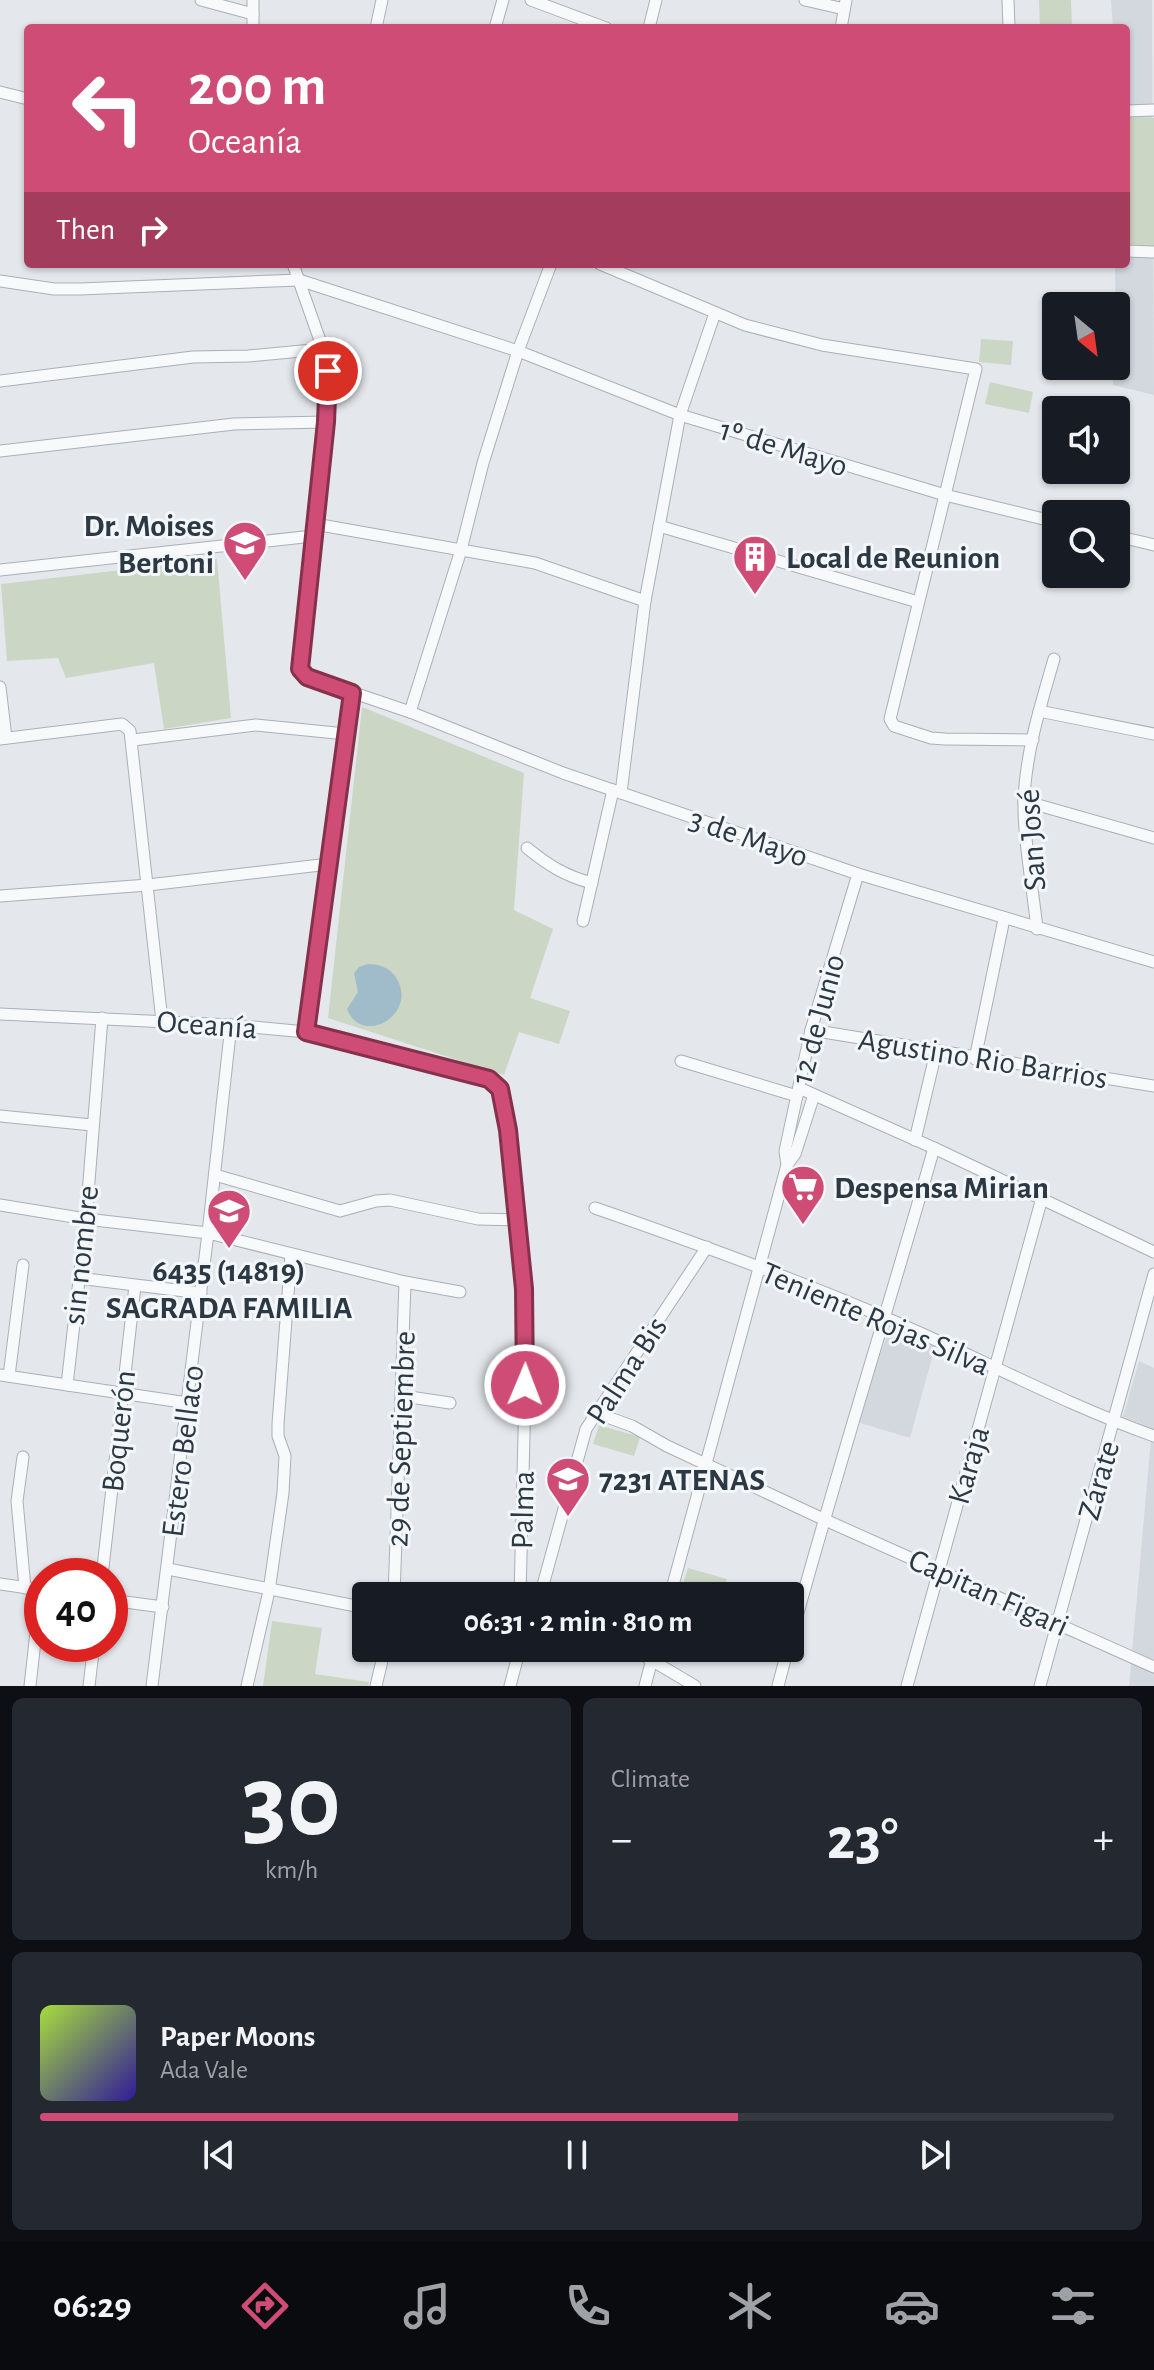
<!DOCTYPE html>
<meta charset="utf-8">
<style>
:root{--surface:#171b24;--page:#242831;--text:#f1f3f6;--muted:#9ea1a6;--line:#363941;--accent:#ce4c75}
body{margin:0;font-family:"Alegreya Sans",sans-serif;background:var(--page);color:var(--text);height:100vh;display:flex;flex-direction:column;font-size:30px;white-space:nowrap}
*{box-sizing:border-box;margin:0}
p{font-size:26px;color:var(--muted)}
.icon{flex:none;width:44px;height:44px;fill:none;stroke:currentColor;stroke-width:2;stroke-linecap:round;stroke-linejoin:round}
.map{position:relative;height:1686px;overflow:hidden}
.side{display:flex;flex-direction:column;gap:12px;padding:12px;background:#0d0f14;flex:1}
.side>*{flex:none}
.hud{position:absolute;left:24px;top:24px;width:1106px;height:244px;border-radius:8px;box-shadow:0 2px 6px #0004;background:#ce4c75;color:#fff;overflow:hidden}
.needle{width:52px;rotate:151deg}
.buttons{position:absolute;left:1042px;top:292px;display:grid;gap:16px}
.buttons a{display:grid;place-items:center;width:88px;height:88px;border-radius:8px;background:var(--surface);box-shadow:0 2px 6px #0004;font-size:40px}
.speed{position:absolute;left:24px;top:1558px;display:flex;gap:16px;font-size:40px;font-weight:700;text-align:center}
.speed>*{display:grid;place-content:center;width:104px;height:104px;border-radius:50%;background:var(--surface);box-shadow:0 2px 6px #0004;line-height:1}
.speed .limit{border:12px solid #d22;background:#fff;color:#111}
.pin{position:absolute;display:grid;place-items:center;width:68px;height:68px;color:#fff;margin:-34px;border:4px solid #fff;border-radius:50%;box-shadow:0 2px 8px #0007}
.me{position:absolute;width:88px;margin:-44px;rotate:1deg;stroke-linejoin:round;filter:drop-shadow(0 0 6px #0008)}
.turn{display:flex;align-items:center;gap:28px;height:168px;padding:0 32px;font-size:36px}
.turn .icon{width:104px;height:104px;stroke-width:2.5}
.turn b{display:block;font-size:56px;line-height:68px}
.then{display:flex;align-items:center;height:76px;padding:0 32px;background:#0003;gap:16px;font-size:30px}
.big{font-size:60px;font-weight:600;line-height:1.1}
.side .card{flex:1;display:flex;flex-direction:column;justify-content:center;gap:12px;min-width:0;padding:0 28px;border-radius:12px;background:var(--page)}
.side .dial{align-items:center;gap:0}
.dial b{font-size:104px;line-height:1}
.song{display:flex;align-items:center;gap:24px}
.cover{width:96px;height:96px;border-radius:12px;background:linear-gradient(135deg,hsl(80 70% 55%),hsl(250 70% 35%))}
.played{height:8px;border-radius:4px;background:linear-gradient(90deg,var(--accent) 65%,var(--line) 65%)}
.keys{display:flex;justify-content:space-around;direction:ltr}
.heat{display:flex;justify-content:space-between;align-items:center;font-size:44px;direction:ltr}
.side .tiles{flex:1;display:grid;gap:12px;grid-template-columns:1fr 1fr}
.card:last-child{grid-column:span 2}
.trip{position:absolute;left:352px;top:1582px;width:452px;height:80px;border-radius:8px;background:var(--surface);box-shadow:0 2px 6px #0004;font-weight:600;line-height:80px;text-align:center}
.dock{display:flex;height:128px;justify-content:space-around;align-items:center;background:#090b0e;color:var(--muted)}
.dock .icon{width:56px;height:56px}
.dock .on{color:var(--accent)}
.dock b{font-size:36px;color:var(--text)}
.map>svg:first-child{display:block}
.built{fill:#d2d8de}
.green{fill:#ccd6c5}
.water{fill:#a0bccb}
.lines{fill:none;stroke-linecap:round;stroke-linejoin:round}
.minor-casing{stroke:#a9b0b6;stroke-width:13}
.minor{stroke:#f7f9fa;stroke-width:11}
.route-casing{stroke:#86314c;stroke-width:20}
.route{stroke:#ce4c75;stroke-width:14}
.labels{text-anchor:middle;stroke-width:6;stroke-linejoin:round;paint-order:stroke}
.street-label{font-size:32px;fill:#2c3944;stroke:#f4f7f9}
.poi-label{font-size:32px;font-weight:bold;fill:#2c3944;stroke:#f4f7f9;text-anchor:start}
</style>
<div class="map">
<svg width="1154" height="1686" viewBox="0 0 1154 1686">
<rect width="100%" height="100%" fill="#e4e8ec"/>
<g class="built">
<polygon points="1111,0 1152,0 1154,395 1113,385 1113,366 1116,366 1115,264 1126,264 1126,28 1113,28"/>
<polygon points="891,1323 936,1343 910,1438 857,1422"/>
<polygon points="1139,1361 1154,1368 1154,1686 1129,1686 1152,1428 1123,1417"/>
</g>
<g class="green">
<polygon points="1039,0 1071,0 1072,28 1040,28"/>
<polygon points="1126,118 1154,118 1154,246 1126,244"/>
<polygon points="981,339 1013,341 1011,365 979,362"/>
<polygon points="990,382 1033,392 1029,413 985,404"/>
<polygon points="217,559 231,718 164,729 154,663 66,678 58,658 7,661 1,584"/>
<polygon points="362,707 524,773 514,910 553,929 530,998 570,1011 559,1044 519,1032 504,1075 328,1018"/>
<polygon points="599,1425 640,1437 634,1456 593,1444"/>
<polygon points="688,1568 727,1579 722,1596 679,1596"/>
<polygon points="272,1621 322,1628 315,1674 369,1682 368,1686 263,1686"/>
</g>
<path class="water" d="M368,964C379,964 388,967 395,976C421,1013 362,1048 347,1009L358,992L354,973L359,967Z"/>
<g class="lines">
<g class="minor-casing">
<g id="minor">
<polyline points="201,0 253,14"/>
<polyline points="253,0 253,28"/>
<polyline points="531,0 606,28"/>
<polyline points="805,0 844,9"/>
<polyline points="1008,0 1009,28"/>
<polyline points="376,28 382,0"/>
<polyline points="495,28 503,0"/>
<polyline points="649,28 656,0"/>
<polyline points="841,28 846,0"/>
<polyline points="0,92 28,99"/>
<polyline points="1126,111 1154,110"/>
<polyline points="1126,251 1154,252"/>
<polyline points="293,264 323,349 328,371 326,422 300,669 307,677 410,712 563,773 858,874 1154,962"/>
<polyline points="600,264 745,325 822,345 976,369 890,719 894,726 931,738 945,739 1033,740"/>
<polyline points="0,281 54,289 80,289 299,280 518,351 680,415 945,495 1056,522"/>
<polyline points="0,381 193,357 248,356 323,349"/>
<polyline points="0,451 234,424 326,422"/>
<polyline points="315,524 535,563 645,601"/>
<polyline points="659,526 918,602"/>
<polyline points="1116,536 1154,545"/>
<polyline points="0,570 313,536"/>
<polyline points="0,687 6,738"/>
<polyline points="1039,711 1154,734"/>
<polyline points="410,712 461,550 483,463 518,351 551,264"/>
<polyline points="0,739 122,724 130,731 162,1021"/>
<polyline points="133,740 256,725 346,734"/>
<polyline points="621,793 645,601 680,415 715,313"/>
<polyline points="1024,801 1154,838"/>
<path d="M527,848C548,865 565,876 592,883"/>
<polyline points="0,896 148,885 329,864"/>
<polyline points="583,921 613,790"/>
<path d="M1037,929C1033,889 1023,837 1024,799C1026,751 1041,704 1054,659"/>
<polyline points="0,1014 231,1025 306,1032 489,1079 500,1089 504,1100 524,1289 526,1354 520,1596"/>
<polyline points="811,1030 1154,1086"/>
<polyline points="306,1032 352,693"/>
<polyline points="975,1059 1004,919"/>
<polyline points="681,1061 797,1096"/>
<polyline points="799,1088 934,1148 1154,1252"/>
<polyline points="0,1116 92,1125"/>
<polyline points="915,1140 936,1052"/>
<polyline points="787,1165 785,1151 811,1030 858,874"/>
<polyline points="215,1175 340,1211 376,1201 390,1200 478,1219 518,1220"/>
<polyline points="0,1205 86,1219 208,1233 405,1282 460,1292"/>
<path d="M595,1208C693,1242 791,1277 886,1318C976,1356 1062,1403 1154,1436"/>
<polyline points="78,1278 201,1293"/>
<polyline points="0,1375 188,1403"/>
<polyline points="9,1376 23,1265"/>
<polyline points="67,1385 86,1219 102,1018"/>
<polyline points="403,1396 450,1403"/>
<polyline points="596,1413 632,1426 667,1446 823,1519 1154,1667"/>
<polyline points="23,1457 17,1501 25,1588"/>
<polyline points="168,1569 366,1608"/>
<polyline points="102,1576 135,1286"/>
<polyline points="0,1584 42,1590"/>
<polyline points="394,1596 405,1282"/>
<polyline points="540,1596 586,1429 707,1247"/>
<polyline points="670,1596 787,1165 795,1154 814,1095"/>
<polyline points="110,1600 163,1607"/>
<path d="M790,1642C835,1476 887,1313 934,1148"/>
<polyline points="631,1648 695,1686"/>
<polyline points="30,1686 37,1623"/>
<polyline points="89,1686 94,1644"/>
<polyline points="152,1686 208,1233 231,1025"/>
<polyline points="247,1686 269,1591 283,1493 285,1456 278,1436 278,1424 291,1255"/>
<polyline points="376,1686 385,1648"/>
<polyline points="510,1686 520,1648"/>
<polyline points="645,1686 655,1648"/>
<polyline points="778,1686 788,1648"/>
<polyline points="907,1686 1042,1198"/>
<polyline points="1040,1686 1154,1274"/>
</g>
</g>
<use href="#minor" class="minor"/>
</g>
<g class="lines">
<g class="route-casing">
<polyline id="route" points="328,371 326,422 300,669 307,677 352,693 306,1032 489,1079 500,1089 508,1130 524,1289 525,1385"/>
</g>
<use href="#route" class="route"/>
</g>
<defs>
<g id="school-pin" transform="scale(2.3)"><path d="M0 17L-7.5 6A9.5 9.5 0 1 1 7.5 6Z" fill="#ce4c75" stroke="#f4f7f9"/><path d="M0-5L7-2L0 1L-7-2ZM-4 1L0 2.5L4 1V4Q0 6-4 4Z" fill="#fff"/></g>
<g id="building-pin" transform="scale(2.3)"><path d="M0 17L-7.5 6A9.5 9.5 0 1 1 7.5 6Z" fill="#ce4c75" stroke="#f4f7f9"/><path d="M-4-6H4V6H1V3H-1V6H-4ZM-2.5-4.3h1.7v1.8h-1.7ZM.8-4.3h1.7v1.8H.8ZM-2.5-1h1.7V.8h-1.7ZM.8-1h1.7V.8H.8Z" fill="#fff"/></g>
<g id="supermarket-pin" transform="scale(2.3)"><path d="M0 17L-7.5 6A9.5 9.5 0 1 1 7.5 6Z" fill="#ce4c75" stroke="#f4f7f9"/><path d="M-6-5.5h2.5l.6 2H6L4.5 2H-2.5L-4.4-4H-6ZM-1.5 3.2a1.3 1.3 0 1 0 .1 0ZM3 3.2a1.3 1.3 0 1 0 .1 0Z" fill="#fff"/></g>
</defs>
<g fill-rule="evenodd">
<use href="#school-pin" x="245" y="543"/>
<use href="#building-pin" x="755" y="557"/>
<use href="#supermarket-pin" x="803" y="1187"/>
<use href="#school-pin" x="229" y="1211"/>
<use href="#school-pin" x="568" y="1479"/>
</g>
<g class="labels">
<g class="street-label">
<text transform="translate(784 447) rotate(17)" y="11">1º de Mayo</text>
<text transform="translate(749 837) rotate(19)" y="11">3 de Mayo</text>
<text transform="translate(1031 840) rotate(-94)" y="11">San José</text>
<text transform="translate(817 1019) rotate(-75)" y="11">12 de Junio</text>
<text transform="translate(207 1024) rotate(4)" y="11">Oceanía</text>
<text transform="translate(983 1058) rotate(9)" y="11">Agustino Rio Barrios</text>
<text transform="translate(80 1255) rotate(-84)" y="11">sin nombre</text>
<text transform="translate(876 1318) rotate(23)" y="11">Teniente Rojas Silva</text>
<text transform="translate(626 1370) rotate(-57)" y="11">Palma Bis</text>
<text transform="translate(118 1431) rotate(-84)" y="11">Boquerón</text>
<text transform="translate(400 1439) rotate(-88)" y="11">29 de Septiembre</text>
<text transform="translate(182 1451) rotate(-83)" y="11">Estero Bellaco</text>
<text transform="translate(968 1465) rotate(-74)" y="11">Karaja</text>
<text transform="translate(1098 1480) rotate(-74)" y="11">Zárate</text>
<text transform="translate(522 1510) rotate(-89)" y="11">Palma</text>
<text transform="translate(989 1592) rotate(24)" y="11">Capitan Figari</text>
</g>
<g class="poi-label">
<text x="214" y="536" text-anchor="end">Dr. Moises<tspan x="214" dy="37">Bertoni</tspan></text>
<text x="786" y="568">Local de Reunion</text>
<text x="834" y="1198">Despensa Mirian</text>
<text x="229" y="1281" text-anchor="middle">6435 (14819)<tspan x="229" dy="37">SAGRADA FAMILIA</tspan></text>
<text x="599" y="1490">7231 ATENAS</text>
</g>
</g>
</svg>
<div class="buttons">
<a><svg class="needle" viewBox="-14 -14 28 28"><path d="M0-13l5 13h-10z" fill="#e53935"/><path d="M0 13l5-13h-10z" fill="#9ea1a6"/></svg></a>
<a><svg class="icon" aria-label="sound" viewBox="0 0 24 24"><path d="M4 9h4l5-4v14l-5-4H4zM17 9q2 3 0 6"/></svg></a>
<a><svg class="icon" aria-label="search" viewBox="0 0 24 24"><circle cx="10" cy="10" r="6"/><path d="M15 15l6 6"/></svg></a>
</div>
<div class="speed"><div class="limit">40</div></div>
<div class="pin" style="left:328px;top:371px;background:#d93025"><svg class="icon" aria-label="arrive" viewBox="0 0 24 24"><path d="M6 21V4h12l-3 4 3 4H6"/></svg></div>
<svg class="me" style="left:525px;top:1385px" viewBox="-20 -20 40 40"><circle r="17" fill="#ce4c75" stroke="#fff" stroke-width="3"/><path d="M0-11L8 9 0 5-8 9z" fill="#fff"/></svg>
<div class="trip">06:31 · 2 min · 810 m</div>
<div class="hud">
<div class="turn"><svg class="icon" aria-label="left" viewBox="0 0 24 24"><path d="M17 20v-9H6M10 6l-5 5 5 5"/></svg><div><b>200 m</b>Oceanía</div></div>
<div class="then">Then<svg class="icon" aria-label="right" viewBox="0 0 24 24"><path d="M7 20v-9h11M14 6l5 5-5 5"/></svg></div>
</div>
</div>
<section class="side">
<div class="tiles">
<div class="card dial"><b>30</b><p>km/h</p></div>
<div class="card"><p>Climate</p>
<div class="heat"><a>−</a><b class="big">23°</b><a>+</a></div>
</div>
<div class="card">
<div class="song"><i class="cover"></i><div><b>Paper Moons</b><p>Ada Vale</p></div></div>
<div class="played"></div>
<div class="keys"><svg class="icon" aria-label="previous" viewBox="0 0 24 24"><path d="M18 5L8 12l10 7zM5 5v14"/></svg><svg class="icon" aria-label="pause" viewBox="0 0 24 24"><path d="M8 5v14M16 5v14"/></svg><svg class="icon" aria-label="next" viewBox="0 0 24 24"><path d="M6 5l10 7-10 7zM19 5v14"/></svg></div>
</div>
</div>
</section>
<nav class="dock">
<b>06:29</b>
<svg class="icon on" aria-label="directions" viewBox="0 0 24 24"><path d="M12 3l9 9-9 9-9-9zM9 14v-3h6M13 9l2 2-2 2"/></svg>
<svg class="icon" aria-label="music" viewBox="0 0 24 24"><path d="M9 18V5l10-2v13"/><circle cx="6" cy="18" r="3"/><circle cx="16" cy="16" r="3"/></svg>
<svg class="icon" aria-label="phone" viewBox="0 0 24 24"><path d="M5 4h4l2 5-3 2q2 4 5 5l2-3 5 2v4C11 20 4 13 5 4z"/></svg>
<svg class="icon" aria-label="climate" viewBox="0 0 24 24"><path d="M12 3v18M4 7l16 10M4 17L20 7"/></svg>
<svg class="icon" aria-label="car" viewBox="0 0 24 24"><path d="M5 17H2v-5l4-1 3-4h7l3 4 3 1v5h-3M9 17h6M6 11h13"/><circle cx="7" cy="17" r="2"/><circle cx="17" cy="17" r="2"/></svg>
<svg class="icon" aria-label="filters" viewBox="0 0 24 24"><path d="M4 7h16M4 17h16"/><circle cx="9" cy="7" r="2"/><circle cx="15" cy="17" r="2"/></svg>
</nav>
